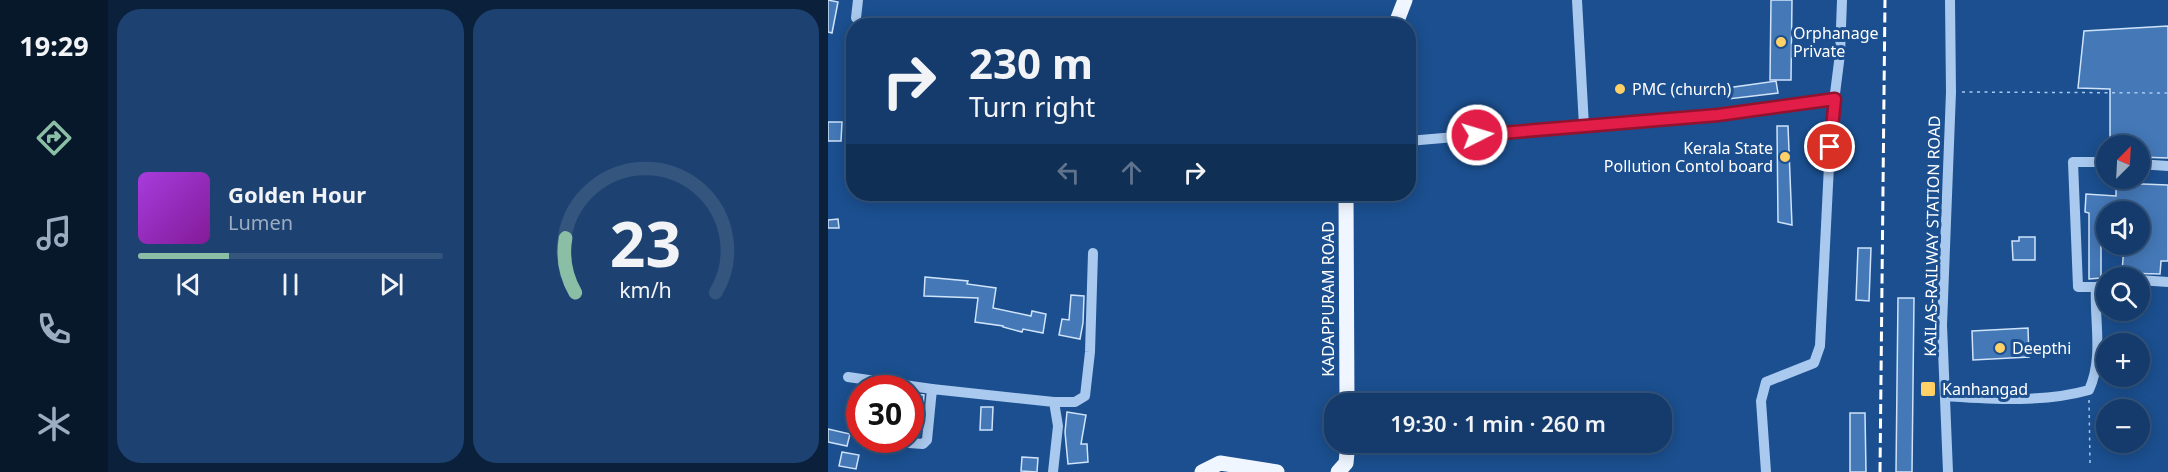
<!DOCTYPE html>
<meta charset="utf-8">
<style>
:root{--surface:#143b6b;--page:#1d4271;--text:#f1f3f6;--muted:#9dadc1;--line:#33557e;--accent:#8abfa5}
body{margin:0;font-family:"Noto Sans",sans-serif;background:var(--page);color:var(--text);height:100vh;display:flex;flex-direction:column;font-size:22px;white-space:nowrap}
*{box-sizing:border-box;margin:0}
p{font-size:20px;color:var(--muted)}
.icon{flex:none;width:33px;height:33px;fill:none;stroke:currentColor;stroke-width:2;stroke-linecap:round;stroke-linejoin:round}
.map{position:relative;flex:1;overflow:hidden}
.drawer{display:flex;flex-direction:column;gap:9px;padding:9px;background:#0b203b;width:720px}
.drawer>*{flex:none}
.banner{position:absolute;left:18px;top:18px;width:570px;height:183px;border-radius:24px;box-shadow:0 3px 15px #0003,0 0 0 2px var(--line);background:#143b6b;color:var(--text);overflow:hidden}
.needle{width:39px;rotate:24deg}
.tools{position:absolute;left:1268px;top:135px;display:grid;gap:12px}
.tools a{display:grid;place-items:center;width:54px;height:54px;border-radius:50%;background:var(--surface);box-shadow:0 3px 15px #0003,0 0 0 2px var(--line);font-size:30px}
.speed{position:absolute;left:18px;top:375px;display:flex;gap:12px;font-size:30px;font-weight:700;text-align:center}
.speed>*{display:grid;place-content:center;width:78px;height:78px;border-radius:50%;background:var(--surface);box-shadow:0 3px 15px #0003,0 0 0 2px var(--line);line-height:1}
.speed .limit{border:9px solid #d22;background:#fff;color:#111}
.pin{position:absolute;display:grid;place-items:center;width:51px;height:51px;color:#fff;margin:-26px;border:3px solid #fff;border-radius:50%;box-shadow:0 2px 6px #0007}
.me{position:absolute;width:66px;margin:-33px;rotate:85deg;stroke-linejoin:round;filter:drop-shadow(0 0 4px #0008)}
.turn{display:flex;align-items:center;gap:21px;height:126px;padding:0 24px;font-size:27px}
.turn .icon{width:78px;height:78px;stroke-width:2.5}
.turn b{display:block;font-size:42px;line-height:51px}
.lanes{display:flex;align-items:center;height:57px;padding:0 24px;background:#0003;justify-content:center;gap:30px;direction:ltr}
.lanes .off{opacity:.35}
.drawer .tile{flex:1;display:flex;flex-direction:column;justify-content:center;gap:9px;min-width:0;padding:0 21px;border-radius:24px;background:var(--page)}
.drawer .dial{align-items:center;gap:0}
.dial svg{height:156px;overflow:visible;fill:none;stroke:var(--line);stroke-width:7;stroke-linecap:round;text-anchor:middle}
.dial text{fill:var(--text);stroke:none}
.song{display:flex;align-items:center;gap:18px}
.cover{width:72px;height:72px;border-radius:9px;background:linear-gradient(135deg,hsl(280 70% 55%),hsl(290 70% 35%))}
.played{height:6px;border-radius:3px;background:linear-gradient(90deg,var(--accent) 30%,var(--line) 30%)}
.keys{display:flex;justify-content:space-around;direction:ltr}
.drawer .tiles{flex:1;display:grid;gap:9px;grid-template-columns:repeat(2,1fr)}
.trip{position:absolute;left:496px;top:393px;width:348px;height:60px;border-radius:24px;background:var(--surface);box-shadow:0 3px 15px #0003,0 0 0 2px var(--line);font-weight:600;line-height:60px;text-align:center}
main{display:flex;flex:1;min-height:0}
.dock{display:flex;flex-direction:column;width:108px;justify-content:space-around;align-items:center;background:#08182b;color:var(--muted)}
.dock .icon{width:42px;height:42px}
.dock .current{color:var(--accent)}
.dock b{font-size:27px;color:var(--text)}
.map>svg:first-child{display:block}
.building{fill:#4478b7;stroke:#cfe3fa;stroke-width:1.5}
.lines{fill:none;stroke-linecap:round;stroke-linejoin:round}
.path{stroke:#a9c9ee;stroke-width:1.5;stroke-dasharray:3 4.5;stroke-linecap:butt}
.minor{stroke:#a9c9ee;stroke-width:10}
.major{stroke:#f0f6ff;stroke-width:15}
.rail{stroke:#fff;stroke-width:3;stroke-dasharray:10 4.5;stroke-linecap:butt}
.route-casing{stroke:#92132f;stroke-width:15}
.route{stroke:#e11d48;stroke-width:10}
.poi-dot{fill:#ffd166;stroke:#1b4f8f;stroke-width:2}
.labels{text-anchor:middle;stroke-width:6;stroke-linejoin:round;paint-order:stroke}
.poi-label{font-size:16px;fill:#fff;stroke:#1b4f8f;text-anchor:start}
.street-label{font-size:16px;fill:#fff;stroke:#1b4f8f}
</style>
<main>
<nav class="dock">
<b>19:29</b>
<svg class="icon current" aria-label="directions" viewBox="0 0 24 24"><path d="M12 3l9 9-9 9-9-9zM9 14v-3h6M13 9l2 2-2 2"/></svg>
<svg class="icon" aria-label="music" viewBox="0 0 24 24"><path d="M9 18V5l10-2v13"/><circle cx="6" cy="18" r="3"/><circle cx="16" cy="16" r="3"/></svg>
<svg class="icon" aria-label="phone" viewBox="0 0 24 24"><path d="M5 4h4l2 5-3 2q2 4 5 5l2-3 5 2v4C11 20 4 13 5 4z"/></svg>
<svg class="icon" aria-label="climate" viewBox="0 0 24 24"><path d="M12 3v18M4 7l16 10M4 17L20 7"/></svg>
</nav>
<section class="drawer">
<div class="tiles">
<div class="tile">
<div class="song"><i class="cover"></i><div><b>Golden Hour</b><p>Lumen</p></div></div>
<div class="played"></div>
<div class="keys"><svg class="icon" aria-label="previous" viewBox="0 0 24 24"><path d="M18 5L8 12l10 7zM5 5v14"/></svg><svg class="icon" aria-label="pause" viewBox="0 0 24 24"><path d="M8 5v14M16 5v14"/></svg><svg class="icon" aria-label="next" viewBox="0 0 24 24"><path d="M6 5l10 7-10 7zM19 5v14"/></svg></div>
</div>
<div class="tile dial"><svg viewBox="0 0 100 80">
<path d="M14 69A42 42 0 1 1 86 69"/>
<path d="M14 69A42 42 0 0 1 9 41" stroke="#8abfa5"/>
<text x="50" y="56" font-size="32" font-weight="700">23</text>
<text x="50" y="72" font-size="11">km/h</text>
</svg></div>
</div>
</section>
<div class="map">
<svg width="1340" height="472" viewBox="0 0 1340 472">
<rect width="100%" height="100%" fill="#1b4f8f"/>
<g class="building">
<polygon points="0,0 10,2 4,33 0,32"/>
<polygon points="943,0 964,0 963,80 942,80"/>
<polygon points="1340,26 1340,158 1311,157 1311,144 1282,144 1282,89 1250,88 1256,31"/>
<polygon points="948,81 950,93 900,99 899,88"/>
<polygon points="0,122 14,122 13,141 0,141"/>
<polygon points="949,126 960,126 964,225 950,222"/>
<polygon points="1288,183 1340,185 1340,261 1333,261 1332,274 1294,273 1296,244 1311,244 1311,212 1278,211 1278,231 1273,231 1273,278 1261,279 1261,213 1257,212 1258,194 1288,196"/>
<polygon points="10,219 11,228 0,228 0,220"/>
<polygon points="1191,237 1207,237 1207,260 1185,260 1184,241 1191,241"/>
<polygon points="1030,248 1043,248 1041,301 1028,300"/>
<polygon points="97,277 140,281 139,284 168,288 165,308 203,316 204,311 218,314 215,333 195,329 194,332 175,327 175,326 147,322 150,298 96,296"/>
<polygon points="243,295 256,296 255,323 252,339 231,335 234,319 241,320"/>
<polygon points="1070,298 1086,298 1084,472 1068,472"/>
<polygon points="1200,328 1201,357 1145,360 1144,331"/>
<polygon points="82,394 96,395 95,407 82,404"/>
<polygon points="153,407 165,407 164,430 152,430"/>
<polygon points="239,412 258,415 253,444 259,444 260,462 240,464 237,432"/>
<polygon points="1022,413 1037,413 1038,472 1022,472"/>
<polygon points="0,429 22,434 19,446 0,442"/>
<polygon points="14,452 31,455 28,469 11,466"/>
<polygon points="194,457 210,458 209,472 193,471"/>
</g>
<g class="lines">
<g class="path">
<polyline points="1134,92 1340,93"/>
<polyline points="1261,400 1262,463"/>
</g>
<g class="minor">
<polyline points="749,0 756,126"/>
<polyline points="28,18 30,0"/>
<polyline points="580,141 890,115 1007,99"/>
<polyline points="1311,164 1340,166"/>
<polyline points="1311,280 1340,282"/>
<polyline points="1268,287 1250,287 1245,162 1278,162"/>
<polyline points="20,377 104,389"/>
<path d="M1117,396C1164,399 1215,403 1261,390C1276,357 1266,321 1268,287L1278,284"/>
<polyline points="226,402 247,402 257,396 262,352 265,253"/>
<polyline points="54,441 95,444 99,440 104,389 226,402 230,426 225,472"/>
<polyline points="938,472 933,401 938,382 986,363 992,346 1003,125 1012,54 1014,0"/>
<polyline points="1120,472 1114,325 1123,92 1122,0"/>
</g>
<g class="major">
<polyline points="567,26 577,0"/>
<polyline points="518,194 519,404"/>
<polyline points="374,472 392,463 449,472"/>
<polyline points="510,472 518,463 520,442"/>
</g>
<polyline class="rail" points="1052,472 1057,0"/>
</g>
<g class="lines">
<g class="route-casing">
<polyline id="route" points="649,135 890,115 1007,99 1002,147"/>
</g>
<use href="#route" class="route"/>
</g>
<g class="poi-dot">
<circle cx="953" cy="42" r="6"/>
<circle cx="792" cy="89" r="6"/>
<circle cx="957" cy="157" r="6"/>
<circle cx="1172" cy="348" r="6"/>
<rect x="1092" y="381" width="16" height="16" rx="3"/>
</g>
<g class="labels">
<g class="poi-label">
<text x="965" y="39">Orphanage<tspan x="965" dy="18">Private</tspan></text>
<text x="804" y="95">PMC (church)</text>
<text x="945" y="154" text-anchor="end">Kerala State<tspan x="945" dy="18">Pollution Contol board</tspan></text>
<text x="1184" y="354">Deepthi</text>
<text x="1114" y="395">Kanhangad</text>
</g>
<g class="street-label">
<text transform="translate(1104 236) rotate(-89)" y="6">KAILAS-RAILWAY STATION ROAD</text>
<text transform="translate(500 299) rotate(-90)" y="6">KADAPPURAM ROAD</text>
</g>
</g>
</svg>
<div class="tools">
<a><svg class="needle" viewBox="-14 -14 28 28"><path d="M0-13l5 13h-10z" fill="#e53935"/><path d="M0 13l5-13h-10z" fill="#9dadc1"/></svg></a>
<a><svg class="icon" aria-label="sound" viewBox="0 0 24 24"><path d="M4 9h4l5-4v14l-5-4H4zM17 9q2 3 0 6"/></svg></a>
<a><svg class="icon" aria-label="search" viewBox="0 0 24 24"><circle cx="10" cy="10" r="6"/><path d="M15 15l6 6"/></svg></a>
<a>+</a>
<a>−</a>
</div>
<div class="speed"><div class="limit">30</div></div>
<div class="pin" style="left:1002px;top:147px;background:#d93025"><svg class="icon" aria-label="arrive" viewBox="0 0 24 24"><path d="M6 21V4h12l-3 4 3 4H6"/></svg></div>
<svg class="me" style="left:649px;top:135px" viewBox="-20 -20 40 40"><circle r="17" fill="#e11d48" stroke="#fff" stroke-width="3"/><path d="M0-11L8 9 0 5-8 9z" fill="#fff"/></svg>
<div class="trip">19:30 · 1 min · 260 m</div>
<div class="banner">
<div class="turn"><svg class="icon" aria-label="right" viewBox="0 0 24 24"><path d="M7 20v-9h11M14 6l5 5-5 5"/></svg><div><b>230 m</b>Turn right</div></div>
<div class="lanes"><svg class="icon off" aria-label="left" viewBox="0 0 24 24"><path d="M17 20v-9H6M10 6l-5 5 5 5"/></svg><svg class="icon off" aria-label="ahead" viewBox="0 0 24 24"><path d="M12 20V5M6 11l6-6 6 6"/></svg><svg class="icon" aria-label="right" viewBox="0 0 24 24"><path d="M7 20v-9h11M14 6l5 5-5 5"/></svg></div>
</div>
</div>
</main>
